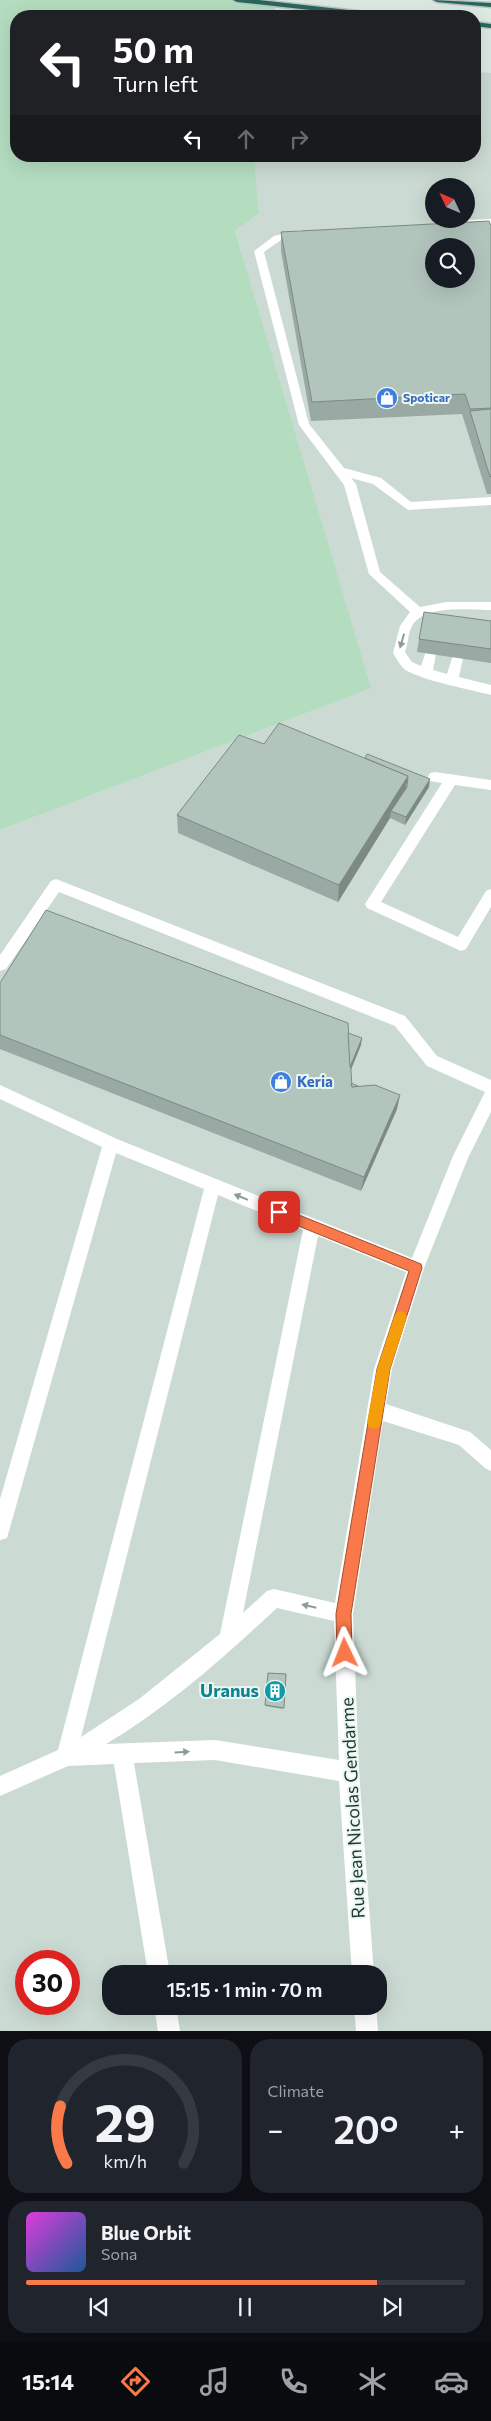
<!DOCTYPE html>
<meta charset="utf-8">
<style>
:root{--surface:#171b24;--page:#20242c;--text:#f1f3f6;--muted:#9ea1a6;--line:#363941;--accent:#fa794a}
body{margin:0;font-family:Commissioner,sans-serif;background:var(--page);color:var(--text);height:100vh;display:flex;flex-direction:column;font-size:19px;white-space:nowrap}
*{box-sizing:border-box;margin:0}
p{font-size:16px;color:var(--muted)}
.icon{flex:none;width:28px;height:28px;fill:none;stroke:currentColor;stroke-width:2;stroke-linecap:round;stroke-linejoin:round}
.map{position:relative;height:2031px;overflow:hidden}
.drawer{display:flex;flex-direction:column;gap:8px;padding:8px;background:#0d0f14;flex:1}
.drawer>*{flex:none}
.hud{position:absolute;left:10px;top:10px;width:471px;height:152px;border-radius:20px;box-shadow:0 5px 20px #0002;background:#202124;color:#fff;overflow:hidden}
.needle{width:32px;rotate:314deg}
.controls{position:absolute;left:425px;top:178px;display:grid;gap:10px}
.controls a{display:grid;place-items:center;width:50px;height:50px;border-radius:50%;background:var(--surface);box-shadow:0 5px 20px #0002;font-size:25px}
.speed{position:absolute;left:15px;top:1950px;display:flex;gap:10px;font-size:25px;font-weight:700;text-align:center}
.speed>*{display:grid;place-content:center;width:65px;height:65px;border-radius:50%;background:var(--surface);box-shadow:0 5px 20px #0002;line-height:1}
.speed .limit{border:8px solid #d22;background:#fff;color:#111}
.pin{position:absolute;display:grid;place-items:center;width:42px;height:42px;color:#fff;margin:-21px;border-radius:10px;box-shadow:0 2px 8px #0006}
.me{position:absolute;width:55px;margin:-28px;rotate:358deg;stroke-linejoin:round;filter:drop-shadow(0 0 4px #0008)}
.turn{display:flex;align-items:center;gap:18px;height:105px;padding:0 20px;font-size:22px}
.turn .icon{width:65px;height:65px;stroke-width:2.5}
.turn b{display:block;font-size:35px;line-height:42px}
.lanes{display:flex;align-items:center;height:48px;padding:0 20px;background:#0003;justify-content:center;gap:25px;direction:ltr}
.lanes .off{opacity:.35}
.big{font-size:38px;font-weight:600;line-height:1.1}
.drawer .tile{flex:1;display:flex;flex-direction:column;justify-content:center;gap:8px;min-width:0;padding:0 18px;border-radius:20px;background:var(--page)}
.drawer .dial{align-items:center;gap:0}
.dial svg{height:130px;overflow:visible;fill:none;stroke:var(--line);stroke-width:7;stroke-linecap:round;text-anchor:middle}
.dial text{fill:var(--text);stroke:none}
.song{display:flex;align-items:center;gap:15px}
.cover{width:60px;height:60px;border-radius:8px;background:linear-gradient(135deg,hsl(300 70% 55%),hsl(210 70% 35%))}
.played{height:5px;border-radius:2px;background:linear-gradient(90deg,var(--accent) 80%,var(--line) 80%)}
.keys{display:flex;justify-content:space-around;direction:ltr}
.heat{display:flex;justify-content:space-between;align-items:center;font-size:28px;direction:ltr}
.drawer .tiles{flex:1;display:grid;gap:8px;grid-template-columns:1fr 1fr}
.tile:last-child{grid-column:span 2}
.trip{position:absolute;left:102px;top:1965px;width:285px;height:50px;border-radius:20px;background:var(--surface);box-shadow:0 5px 20px #0002;font-weight:600;line-height:50px;text-align:center}
.dock{display:flex;height:80px;justify-content:space-around;align-items:center;background:#090b0e;color:var(--muted)}
.dock .icon{width:35px;height:35px}
.dock .current{color:var(--accent)}
.dock b{font-size:22px;color:var(--text)}
.map>svg:first-child{display:block}
.built{fill:#cbdad3;fill-rule:evenodd}
.green{fill:#b4ddc0}
.lines{fill:none;stroke-linecap:round;stroke-linejoin:round}
.highway-casing{stroke:#bcc4c2;stroke-width:3}
.minor{fill:#fff;fill-rule:evenodd}
.highway{fill:#28685c;fill-rule:evenodd}
.wall{fill:#99a9a3}
.shaded-wall{fill:#7d8a84}
.building{fill:#b2c5bd;stroke:#7d8a84;fill-rule:evenodd}
.oneway{fill:#8e9c99}
.route{fill:#fa794a;stroke:#a24f30}
.slow{fill:#f59e0b}
.labels{text-anchor:middle;stroke-width:4;stroke-linejoin:round;paint-order:stroke}
.far-shop-label{font-size:12px;font-weight:bold;fill:#366cbe;stroke:#edf7f2;text-anchor:start}
.shop-label{font-size:15px;font-weight:bold;fill:#366cbe;stroke:#edf7f2;text-anchor:start}
.near-culture-label{font-size:18px;font-weight:bold;fill:#0d838f;stroke:#edf7f2;text-anchor:end}
.near-street-label{font-size:18px;fill:#1e3a33;stroke:#edf7f2}
</style>
<div class="map">
<svg width="491" height="2031" viewBox="0 0 491 2031">
<rect width="100%" height="100%" fill="#ddeae4"/>
<path class="built" d="M475,72L491,73V2031H0V830L370,688L235,231L259,212L254,156H475ZM434,186H466V219H434ZM434,246H466V279H434ZM26,1961H69V2004H26ZM111,1974H379V2006H111Z"/>
<polygon class="green" points="0,0 276,0 275,16 16,16 16,156 254,156 259,213 235,231 371,688 0,830"/>
<g class="lines">
<g class="highway-casing">
<g id="highway">
<polygon points="233,0 259,0 384,14 388,16 364,16 237,2"/>
<polygon points="433,0 491,3 491,7 437,2"/>
<polygon points="475,22 491,24 491,28 475,26"/>
</g>
</g>
<g class="minor">
<polygon points="491,219 491,225 440,227 435,224 440,221"/>
<path d="M300,230L305,233L303,235L281,240L264,252L309,424L344,468L381,478L411,502L491,497V505L408,510L373,484L351,478L356,484L380,572L420,607L446,602H491V610C471,610 424,604 412,626C408,634 408,644 405,652L412,662L421,666L426,651H434L436,654L433,670L447,674L453,655H461L463,658L459,677L491,685V695C469,689 422,681 404,669C400,665 396,658 393,653L400,626L410,612L369,574L344,485L299,425L254,251L274,236Z"/>
<polygon points="435,772 491,780 491,790 455,785 381,902 458,937 486,891 491,889 491,907 466,949 461,951 367,908 365,904 442,783 430,781 428,777 430,773"/>
<path d="M56,879L405,1016L437,1056L491,1080V1112L468,1158L424,1268L392,1369L386,1404L470,1432L491,1450V1471L485,1468L459,1445L383,1421L353,1614L359,1772L374,1974H352L339,1781L215,1760L134,1763L170,1974H148L114,1764L68,1766L0,1796V1776L58,1750L204,1189L116,1153L9,1531L7,1538L0,1540V1499L102,1147L0,1099V1085L117,1139L412,1258L453,1156L485,1092L427,1066L395,1026L59,892L6,969L0,971V955L51,881ZM218,1195L303,1230L220,1634L139,1699L81,1737ZM318,1236L406,1272L374,1369L335,1603L274,1589L267,1591L243,1613ZM277,1608L334,1621L339,1760L215,1740L106,1744C169,1707 224,1657 277,1608Z"/>
<polygon points="154,2006 176,2006 180,2031 158,2031"/>
<polygon points="354,2006 376,2006 378,2031 356,2031"/>
</g>
<use href="#highway" class="highway"/>
</g>
<g class="wall">
<polygon points="491,226 491,494 487,494 462,414 311,421 281,251 281,232"/>
<polygon points="491,621 491,663 417,652 419,639"/>
<polygon points="429,787 405,825 390,818 338,902 178,833 177,815"/>
<polygon points="0,983 348,1033 361,1045 351,1070 351,1083 397,1109 361,1191 0,1049"/>
<polygon points="268,1673 286,1674 283,1709 265,1706"/>
</g>
<g class="shaded-wall">
<polygon points="408,776 405,794 391,811 390,818 338,902 339,885"/>
<polygon points="430,779 429,787 405,825 406,817"/>
<polygon points="362,1038 361,1045 349,1074 350,1068"/>
<polygon points="400,1095 397,1109 361,1191 364,1177"/>
</g>
<g class="building">
<path d="M489,221L491,226V408L470,409L465,394L312,402L281,232ZM434,246H466V279H434Z"/>
<polygon points="491,409 491,476 490,477 470,411"/>
<polygon points="424,612 491,621 491,649 419,639"/>
<polygon points="279,723 408,776 339,885 177,815 239,735 264,744"/>
<polygon points="367,754 430,779 406,817 391,811 407,787 408,776 365,758"/>
<polygon points="46,910 348,1023 352,1087 375,1085 400,1095 364,1177 0,1035 0,983"/>
<polygon points="348,1033 362,1038 350,1067"/>
<polygon points="351,1083 358,1086 352,1087"/>
<polygon points="268,1673 286,1674 284,1708 265,1705"/>
</g>
<defs><path id="oneway-solid" d="M-6-.8H1V-3.2L6.5 0L1 3.2V.8H-6Z" transform="scale(1.25)"/></defs>
<g class="oneway">
<use href="#oneway-solid" transform="translate(402 641) rotate(106)"/>
<use href="#oneway-solid" transform="translate(241 1197) rotate(-158)"/>
<use href="#oneway-solid" transform="translate(309 1606) rotate(-167)"/>
<use href="#oneway-solid" transform="translate(182 1752) rotate(-4)"/>
</g>
<polygon class="route" points="279,1207 421,1264 422,1268 390,1369 351,1614 352,1653 350,1658 345,1661 340,1658 337,1653 336,1614 377,1369 409,1271 274,1216 273,1212"/>
<polygon class="slow" points="400,1311 405,1313 407,1317 390,1369 381,1422 379,1427 374,1429 369,1427 367,1422 377,1369 394,1317 396,1313"/>
<defs>
<g id="shop-disc" transform="scale(1.125)"><circle r="9.5" fill="#3f7fe0" stroke="#edf7f2"/><path d="M-5-2.5h2.3a2.7 3.5 0 0 1 5.4 0H5L5.5 6h-11ZM-1.5-2.5h3a1.5 2.3 0 0 0-3 0Z" fill="#fff"/></g>
<g id="building-disc" transform="scale(1.125)"><circle r="9.5" fill="#0f9aa8" stroke="#edf7f2"/><path d="M-4-6H4V6H1V3H-1V6H-4ZM-2.5-4.3h1.7v1.8h-1.7ZM.8-4.3h1.7v1.8H.8ZM-2.5-1h1.7V.8h-1.7ZM.8-1h1.7V.8H.8Z" fill="#fff"/></g>
</defs>
<g fill-rule="evenodd">
<use href="#shop-disc" x="387" y="398"/>
<use href="#shop-disc" x="281" y="1082"/>
<use href="#building-disc" x="275" y="1691"/>
</g>
<g class="labels">
<g class="far-shop-label">
<text x="403" y="402">Spoticar</text>
</g>
<g class="shop-label">
<text x="297" y="1087">Keria</text>
</g>
<g class="near-culture-label">
<text x="259" y="1697">Uranus</text>
</g>
<g class="near-street-label">
<text transform="translate(353 1808) rotate(-93)" y="6">Rue Jean Nicolas Gendarme</text>
</g>
</g>
</svg>
<div class="controls">
<a><svg class="needle" viewBox="-14 -14 28 28"><path d="M0-13l5 13h-10z" fill="#e53935"/><path d="M0 13l5-13h-10z" fill="#9ea1a6"/></svg></a>
<a><svg class="icon" aria-label="search" viewBox="0 0 24 24"><circle cx="10" cy="10" r="6"/><path d="M15 15l6 6"/></svg></a>
</div>
<div class="speed"><div class="limit">30</div></div>
<div class="pin" style="left:279px;top:1212px;background:#d93025"><svg class="icon" aria-label="arrive" viewBox="0 0 24 24"><path d="M6 21V4h12l-3 4 3 4H6"/></svg></div>
<svg class="me" style="left:345px;top:1653px" viewBox="-20 -20 40 40"><path d="M0-17L14 15 0 8-14 15z" fill="#fa794a" stroke="#fff" stroke-width="4"/></svg>
<div class="trip">15:15 · 1 min · 70 m</div>
<div class="hud">
<div class="turn"><svg class="icon" aria-label="left" viewBox="0 0 24 24"><path d="M17 20v-9H6M10 6l-5 5 5 5"/></svg><div><b>50 m</b>Turn left</div></div>
<div class="lanes"><svg class="icon" aria-label="left" viewBox="0 0 24 24"><path d="M17 20v-9H6M10 6l-5 5 5 5"/></svg><svg class="icon off" aria-label="ahead" viewBox="0 0 24 24"><path d="M12 20V5M6 11l6-6 6 6"/></svg><svg class="icon off" aria-label="right" viewBox="0 0 24 24"><path d="M7 20v-9h11M14 6l5 5-5 5"/></svg></div>
</div>
</div>
<section class="drawer">
<div class="tiles">
<div class="tile dial"><svg viewBox="0 0 100 80">
<path d="M14 69A42 42 0 1 1 86 69"/>
<path d="M14 69A42 42 0 0 1 10 34" stroke="#fa794a"/>
<text x="50" y="56" font-size="32" font-weight="700">29</text>
<text x="50" y="72" font-size="11">km/h</text>
</svg></div>
<div class="tile"><p>Climate</p>
<div class="heat"><a>−</a><b class="big">20°</b><a>+</a></div>
</div>
<div class="tile">
<div class="song"><i class="cover"></i><div><b>Blue Orbit</b><p>Sona</p></div></div>
<div class="played"></div>
<div class="keys"><svg class="icon" aria-label="previous" viewBox="0 0 24 24"><path d="M18 5L8 12l10 7zM5 5v14"/></svg><svg class="icon" aria-label="pause" viewBox="0 0 24 24"><path d="M8 5v14M16 5v14"/></svg><svg class="icon" aria-label="next" viewBox="0 0 24 24"><path d="M6 5l10 7-10 7zM19 5v14"/></svg></div>
</div>
</div>
</section>
<nav class="dock">
<b>15:14</b>
<svg class="icon current" aria-label="directions" viewBox="0 0 24 24"><path d="M12 3l9 9-9 9-9-9zM9 14v-3h6M13 9l2 2-2 2"/></svg>
<svg class="icon" aria-label="music" viewBox="0 0 24 24"><path d="M9 18V5l10-2v13"/><circle cx="6" cy="18" r="3"/><circle cx="16" cy="16" r="3"/></svg>
<svg class="icon" aria-label="phone" viewBox="0 0 24 24"><path d="M5 4h4l2 5-3 2q2 4 5 5l2-3 5 2v4C11 20 4 13 5 4z"/></svg>
<svg class="icon" aria-label="climate" viewBox="0 0 24 24"><path d="M12 3v18M4 7l16 10M4 17L20 7"/></svg>
<svg class="icon" aria-label="car" viewBox="0 0 24 24"><path d="M5 17H2v-5l4-1 3-4h7l3 4 3 1v5h-3M9 17h6M6 11h13"/><circle cx="7" cy="17" r="2"/><circle cx="17" cy="17" r="2"/></svg>
</nav>
